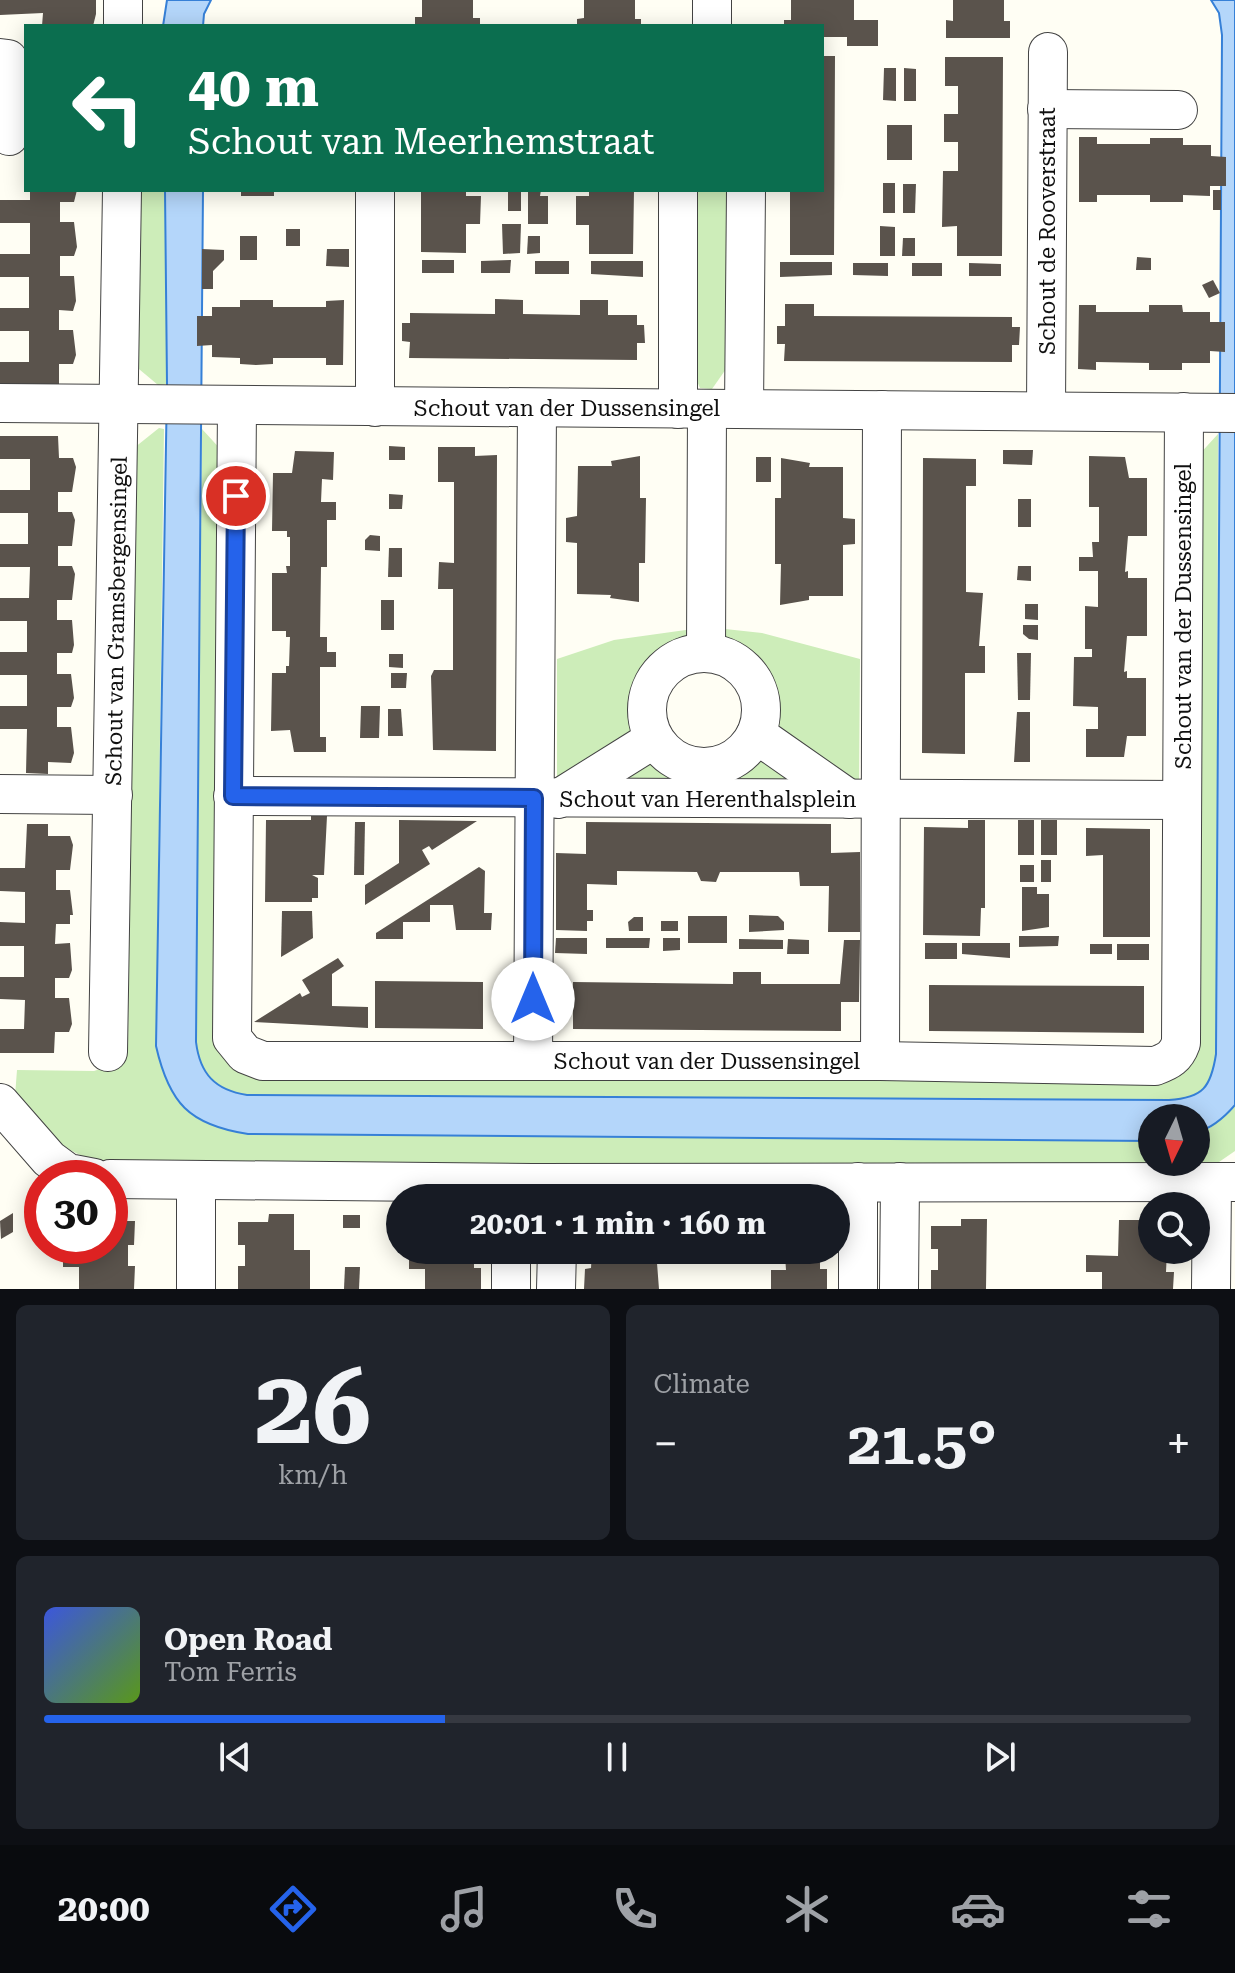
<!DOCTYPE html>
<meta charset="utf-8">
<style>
:root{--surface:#171b24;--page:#20242c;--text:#f1f3f6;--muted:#9ea1a6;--line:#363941;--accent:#2563eb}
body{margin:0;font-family:"Roboto Serif",serif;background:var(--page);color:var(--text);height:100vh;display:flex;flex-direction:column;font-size:30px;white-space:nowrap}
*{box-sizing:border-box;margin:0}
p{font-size:26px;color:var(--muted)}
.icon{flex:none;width:44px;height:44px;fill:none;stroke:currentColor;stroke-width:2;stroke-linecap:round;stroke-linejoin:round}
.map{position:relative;height:1289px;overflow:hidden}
.details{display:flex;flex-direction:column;gap:16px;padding:16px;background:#0d0f14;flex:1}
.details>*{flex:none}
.guide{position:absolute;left:24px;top:24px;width:800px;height:168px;border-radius:0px;box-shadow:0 4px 20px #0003;background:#0b6e4f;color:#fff;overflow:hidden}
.needle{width:52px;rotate:185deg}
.controls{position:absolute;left:1138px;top:1104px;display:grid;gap:16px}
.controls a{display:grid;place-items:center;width:72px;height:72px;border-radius:50%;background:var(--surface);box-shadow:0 4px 20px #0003;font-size:40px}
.speed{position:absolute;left:24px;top:1160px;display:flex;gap:16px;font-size:40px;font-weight:700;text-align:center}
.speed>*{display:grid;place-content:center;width:104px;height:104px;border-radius:50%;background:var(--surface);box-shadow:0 4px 20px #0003;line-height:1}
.speed .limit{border:12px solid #d22;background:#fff;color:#111}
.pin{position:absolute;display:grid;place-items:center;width:68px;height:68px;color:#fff;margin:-34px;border:4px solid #fff;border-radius:50%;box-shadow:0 2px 8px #0007}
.me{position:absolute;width:88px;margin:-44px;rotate:0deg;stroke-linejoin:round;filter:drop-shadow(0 0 6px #0008)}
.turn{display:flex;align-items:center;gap:28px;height:168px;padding:0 32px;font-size:36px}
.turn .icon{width:104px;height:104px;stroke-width:2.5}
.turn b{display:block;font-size:56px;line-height:68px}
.big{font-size:60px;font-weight:700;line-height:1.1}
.details .card{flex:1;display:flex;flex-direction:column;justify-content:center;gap:12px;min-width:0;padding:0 28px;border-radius:12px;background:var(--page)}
.details .dial{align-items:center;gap:0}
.dial b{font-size:104px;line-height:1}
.song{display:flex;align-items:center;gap:24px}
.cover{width:96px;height:96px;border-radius:12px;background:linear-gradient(135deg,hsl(230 70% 55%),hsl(90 70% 35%))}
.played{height:8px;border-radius:4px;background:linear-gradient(90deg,var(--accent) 35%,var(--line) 35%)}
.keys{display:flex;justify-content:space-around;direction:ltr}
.heat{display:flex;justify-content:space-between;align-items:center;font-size:44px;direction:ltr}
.details .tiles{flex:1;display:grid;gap:16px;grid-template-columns:1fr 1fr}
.card:last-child{grid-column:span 2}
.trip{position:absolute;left:386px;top:1184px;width:464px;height:80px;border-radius:40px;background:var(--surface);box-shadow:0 4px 20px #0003;font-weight:700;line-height:80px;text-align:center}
.menu{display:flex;height:128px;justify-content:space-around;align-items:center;background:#090b0e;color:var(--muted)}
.menu .icon{width:56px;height:56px}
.menu .active{color:var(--accent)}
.menu b{font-size:36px;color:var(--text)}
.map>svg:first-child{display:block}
.green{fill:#cdedb9}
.water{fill:#b4d6fa;stroke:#3680d7;stroke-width:2}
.building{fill:#5a534c}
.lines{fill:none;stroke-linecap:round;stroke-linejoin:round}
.minor-casing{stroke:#434343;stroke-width:40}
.minor{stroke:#fff;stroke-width:38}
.route-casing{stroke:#184099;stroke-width:20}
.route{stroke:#2563eb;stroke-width:14}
.labels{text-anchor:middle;stroke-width:8;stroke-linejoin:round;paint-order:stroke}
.street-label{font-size:22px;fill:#101010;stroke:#fff}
</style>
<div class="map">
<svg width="1235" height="1289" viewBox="0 0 1235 1289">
<rect width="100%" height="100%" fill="#fffef4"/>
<g class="green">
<polygon points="134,190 165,190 167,384 158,385 133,364"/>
<polygon points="692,190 728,190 726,369 712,389 700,388 690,366"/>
<path d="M159,428L164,429L156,1046L248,1134L1152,1141V1162H1196V1133L1210,1128L1235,1105V1151L1219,1162L1186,1169L96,1160C59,1152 40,1123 15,1096L17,1070L94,1071L121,1062L128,1049L134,448Z"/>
<path d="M202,429L224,453L225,1050L1169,1074L1196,458L1218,434L1216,1054C1211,1087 1203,1098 1169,1100L247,1095C215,1090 200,1074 196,1042Z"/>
<path d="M700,628L689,654C654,667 642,696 650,732L557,787V659L614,640Z"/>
<path d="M716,628L762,633L860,659L859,790L761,717C761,684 745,663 714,653Z"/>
<path d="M749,745L817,789L593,788L659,746C688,772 721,773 749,745Z"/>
</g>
<g class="water">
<polygon points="167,0 211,0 204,14 203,26 163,26"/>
<path d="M1211,0H1235V1105C1224,1118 1212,1128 1196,1133V1118H1152V1141L248,1134C189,1125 169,1103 156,1046L167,384L165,190H203L196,1042C200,1074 215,1090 247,1095L1169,1100C1203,1098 1211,1087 1216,1054L1222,35L1219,13Z"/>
</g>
<g class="building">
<polygon points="0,0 96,0 96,14 93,26 42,26 43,13 0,15"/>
<polygon points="422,0 473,0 473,18 480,18 480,26 415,26 415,17 422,17"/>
<polygon points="584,0 635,0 635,19 641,19 641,26 577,26 577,19 584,18"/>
<polygon points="791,0 854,0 854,20 878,20 878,46 847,46 847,37 822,37 822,26 784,26 784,20 791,20"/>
<polygon points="953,0 1004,0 1004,21 1010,21 1010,38 946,38 946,20 953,21"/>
<polygon points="822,56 835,56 834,255 790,255 790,190 822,190"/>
<polygon points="945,57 1003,57 1002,256 957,256 957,226 942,227 943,171 958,171 958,142 944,142 944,114 958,114 958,86 945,86"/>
<polygon points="884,68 896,68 896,101 883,100"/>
<polygon points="904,68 916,69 916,101 904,101"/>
<rect x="887" y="125" width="25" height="35"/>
<polygon points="1079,137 1097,137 1097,144 1150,144 1150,138 1183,138 1183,145 1211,145 1211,156 1226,157 1226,186 1210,186 1210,196 1183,195 1183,202 1150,202 1150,195 1097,195 1097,202 1079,202"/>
<rect x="883" y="183" width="12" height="30"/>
<polygon points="903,184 916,184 915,213 903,213"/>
<polygon points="30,190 77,190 74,202 60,202 60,222 74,222 77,247 74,256 60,256 60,276 74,276 76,301 73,311 59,310 59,330 73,330 76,355 73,364 59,364 59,385 0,385 0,362 29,362 29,331 0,331 0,308 29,308 29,277 0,277 0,254 30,254 30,223 0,223 0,200 30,200"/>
<rect x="241" y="190" width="33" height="6"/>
<polygon points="421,190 466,190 466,196 481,196 480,224 466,224 466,253 421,252"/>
<rect x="508" y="190" width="13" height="21"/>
<polygon points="528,190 541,190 540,196 548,196 548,224 528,224"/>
<polygon points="589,190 634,190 633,254 589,254 589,225 576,225 576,196 589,196"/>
<rect x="1213" y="190" width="8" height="20"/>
<polygon points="502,224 521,224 520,253 503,254"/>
<polygon points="880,226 895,227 895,256 880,256"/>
<rect x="286" y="229" width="14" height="17"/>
<rect x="240" y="236" width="17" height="24"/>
<polygon points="528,236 540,236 540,253 527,254"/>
<polygon points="903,238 915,238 915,256 902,256"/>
<polygon points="202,249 224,250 224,260 213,271 213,289 202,289"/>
<polygon points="327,249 349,249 349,267 326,266"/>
<polygon points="1137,257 1151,258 1151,270 1136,270"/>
<rect x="422" y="260" width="32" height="13"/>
<polygon points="511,260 510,273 481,273 481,261"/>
<rect x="535" y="261" width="34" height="13"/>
<polygon points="591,261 643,261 643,277 591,274"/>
<polygon points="780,262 832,262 832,275 780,277"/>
<polygon points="853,263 888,263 888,276 853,275"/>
<rect x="912" y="263" width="30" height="13"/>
<polygon points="969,263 1001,264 1001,276 969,276"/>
<polygon points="1213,280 1220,293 1209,298 1202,285"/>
<polygon points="495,299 523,300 523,314 580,315 580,300 608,300 608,315 637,315 637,325 644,325 645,343 637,343 637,360 409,358 410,342 402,341 402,323 410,323 410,313 495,314"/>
<polygon points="240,300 273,300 273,307 326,307 326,301 344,300 343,365 326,365 326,358 273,358 273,364 256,365 240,364 240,358 212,357 212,345 197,346 197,316 212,316 212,307 240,307"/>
<polygon points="785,304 814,304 814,316 1012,317 1012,327 1020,327 1019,345 1012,345 1012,362 784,361 785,344 777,344 777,326 785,326"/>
<polygon points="1079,305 1096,305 1096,312 1149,312 1149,305 1182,305 1183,312 1210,312 1210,322 1225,322 1225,352 1210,351 1210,363 1182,363 1182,370 1149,370 1149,363 1096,362 1096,370 1078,369"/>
<polygon points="0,436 58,436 59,458 73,458 76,467 72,492 58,492 58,512 72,512 75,520 72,546 58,546 58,566 72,566 75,574 72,600 57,600 57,620 72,620 74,645 72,653 57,653 57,674 71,674 74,698 71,707 57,707 57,727 71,727 74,753 71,763 48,762 48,774 26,773 27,729 0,729 0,706 27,706 27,675 0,675 0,652 27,652 27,621 0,621 0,598 29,598 30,567 0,567 0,544 28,544 28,513 0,513 0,490 30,490 30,459 0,459"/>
<polygon points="389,446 405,447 405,460 389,460"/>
<polygon points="438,447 475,447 475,456 497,455 496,751 433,750 431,676 434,670 453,670 453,589 438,589 439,562 454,563 454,482 438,482"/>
<polygon points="1003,450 1033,450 1032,465 1003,464"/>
<polygon points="295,451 334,452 333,480 322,479 321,502 336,502 336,520 327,520 327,567 321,567 320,637 327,637 327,652 336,652 336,667 320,667 320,737 326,737 326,752 294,752 290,730 271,731 272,673 286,673 286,666 289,666 290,637 286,637 286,631 272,631 272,573 287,573 286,566 290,566 290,537 287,537 287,531 272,531 273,473 292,473"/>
<polygon points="640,456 640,498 646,498 645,563 639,563 639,602 610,598 611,595 577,594 577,543 566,542 566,518 577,516 578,466 612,466 611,461"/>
<polygon points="1089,456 1125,457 1129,478 1147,478 1147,536 1128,536 1125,572 1128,571 1128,578 1147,578 1147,636 1127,636 1124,672 1127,671 1127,678 1146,678 1146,736 1127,736 1124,757 1086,757 1086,729 1098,729 1098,707 1073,706 1074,657 1092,657 1092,649 1085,649 1085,606 1098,607 1098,571 1079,571 1079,557 1093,557 1092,542 1099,542 1099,507 1089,507"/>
<rect x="756" y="457" width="15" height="25"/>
<polygon points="781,458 810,463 809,467 843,467 843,518 855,519 855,544 843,545 843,596 809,596 809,600 780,605 781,564 775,564 775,498 781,498"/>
<polygon points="923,458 976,459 976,486 966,486 966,592 983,593 979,646 985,646 985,673 965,673 965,754 922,753"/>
<polygon points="389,494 403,495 402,509 389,509"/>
<rect x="1018" y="499" width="13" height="28"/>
<polygon points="370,535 380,536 380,551 365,550 365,540"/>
<polygon points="389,548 402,548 402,577 388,577"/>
<polygon points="1018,566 1031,566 1031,581 1017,580"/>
<rect x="381" y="600" width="13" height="30"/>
<polygon points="1025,604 1038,604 1038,620 1025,619"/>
<polygon points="1023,625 1038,625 1038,640 1029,639 1023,634"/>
<polygon points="1017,653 1031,653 1030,700 1018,700"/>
<polygon points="389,654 403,654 403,668 389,667"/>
<polygon points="391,673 407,673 406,688 391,688"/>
<polygon points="361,706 380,706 379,738 360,738"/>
<polygon points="388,709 401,709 403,736 388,736"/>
<polygon points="1017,712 1030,712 1030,762 1014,762"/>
<polygon points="311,815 327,816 324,875 312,875 318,878 318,898 312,898 312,902 265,902 266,820 311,820"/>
<polygon points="399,820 477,821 432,850 429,846 422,850 430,864 365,905 365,885 399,863"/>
<polygon points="968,820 985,820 985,908 981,908 980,936 923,935 924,827 968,828"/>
<rect x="1018" y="820" width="16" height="35"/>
<rect x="1041" y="820" width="16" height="35"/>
<polygon points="355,822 365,822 364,875 354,875"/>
<polygon points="586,822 831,824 831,853 860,852 860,932 828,932 829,886 800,886 799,872 720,872 716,882 701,881 697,872 617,871 617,885 587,884 587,910 593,910 593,921 587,921 587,931 556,930 556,853 586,854"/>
<polygon points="27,824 48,824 48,836 70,836 73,845 70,870 56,870 56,890 70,890 73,915 70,915 70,924 56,924 55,944 70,943 72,970 69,978 55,978 55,998 69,998 72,1024 69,1032 55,1032 54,1053 0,1053 0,1029 24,1029 25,1000 0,999 0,977 24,977 24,946 0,946 0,922 25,923 25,892 0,891 0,868 25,868"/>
<polygon points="1086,828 1150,829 1150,937 1103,937 1103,855 1086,856"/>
<rect x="1041" y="860" width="10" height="22"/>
<rect x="1020" y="865" width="14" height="17"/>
<polygon points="479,867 485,871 484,913 492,913 491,930 456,930 453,905 430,905 430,922 403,922 403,939 376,939 376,933"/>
<polygon points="1022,887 1037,887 1037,894 1049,894 1049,927 1022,931"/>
<polygon points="282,911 312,911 313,938 281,957"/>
<polygon points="749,915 778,916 784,922 784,930 749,932"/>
<rect x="688" y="916" width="39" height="27"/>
<polygon points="634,917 643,917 643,931 629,931 628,922"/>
<rect x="661" y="921" width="17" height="10"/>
<polygon points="1019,936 1059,936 1058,946 1019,947"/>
<polygon points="556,938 587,938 587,954 555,953"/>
<polygon points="606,938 650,938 649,948 606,948"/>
<polygon points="663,938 680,938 680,950 663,951"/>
<polygon points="739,939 783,940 783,949 739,949"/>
<polygon points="788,939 809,940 809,954 787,954"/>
<polygon points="844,940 860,940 859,1002 841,1002 841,1031 573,1029 573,982 733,984 733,972 761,972 761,984 840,984"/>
<rect x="925" y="943" width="32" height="16"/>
<polygon points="962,943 1010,943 1010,958 962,954"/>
<rect x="1090" y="944" width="22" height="10"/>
<rect x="1117" y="944" width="32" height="16"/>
<polygon points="338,958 344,966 332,974 332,1006 368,1007 368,1028 254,1022 300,993 302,997 310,993 302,980"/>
<polygon points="375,981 483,982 483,1029 375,1028"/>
<polygon points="929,985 1144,986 1144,1033 929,1031"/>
<polygon points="13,1213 13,1232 1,1239 0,1221"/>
<polygon points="269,1214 294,1214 294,1250 310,1250 310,1289 238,1289 238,1266 245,1266 245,1245 238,1245 238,1222 268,1222"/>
<rect x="343" y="1215" width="17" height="13"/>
<polygon points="961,1219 987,1219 986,1289 931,1289 931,1270 938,1270 938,1249 931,1249 931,1226 961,1226"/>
<polygon points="1119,1220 1144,1220 1144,1227 1152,1227 1152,1250 1167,1250 1166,1272 1174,1272 1173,1289 1102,1289 1102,1272 1086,1272 1086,1255 1118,1256"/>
<polygon points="110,1221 135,1221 134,1245 128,1245 128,1266 135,1266 134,1289 79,1289 79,1267 63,1267 63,1249 110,1246"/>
<polygon points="474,1250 474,1268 481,1268 481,1289 425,1289 425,1269 409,1269 409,1251"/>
<polygon points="592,1250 656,1250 659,1289 584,1289 585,1269 591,1268"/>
<polygon points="772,1250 820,1250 820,1269 827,1269 827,1289 771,1289 771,1270 786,1270 785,1255 772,1255"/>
<polygon points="345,1267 360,1267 359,1289 344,1289"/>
</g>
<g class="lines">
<g class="minor-casing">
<g id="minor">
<polyline points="123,26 123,0"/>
<polyline points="712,26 712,0"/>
<polyline points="0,58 8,59 9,136"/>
<polyline points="1047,109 1178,110"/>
<polyline points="678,190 678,409"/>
<polyline points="0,403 1235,413"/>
<path d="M237,406L232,1038L245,1054L263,1061H880L1155,1066C1169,1061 1176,1057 1181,1043L1184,412"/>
<polyline points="375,407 375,190"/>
<polyline points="744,409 746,190"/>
<polyline points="1046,411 1048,52"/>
<polyline points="706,652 707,409"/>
<circle cx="704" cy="710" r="57"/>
<polyline points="756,734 849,799"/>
<polyline points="0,794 113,795"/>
<polyline points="233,796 1182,800"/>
<polyline points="558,799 654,739"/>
<polyline points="108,1052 122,190"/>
<polyline points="533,1060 537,408"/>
<polyline points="880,1061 882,410"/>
<polyline points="0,1103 49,1159 68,1173 94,1178"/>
<polyline points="110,1179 532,1183 1235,1182"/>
<polyline points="196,1289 196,1180"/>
<polyline points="511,1289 511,1250"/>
<polyline points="556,1289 557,1250"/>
<polyline points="858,1289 858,1182"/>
<polyline points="899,1289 900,1182"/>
<polyline points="1211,1289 1212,1184"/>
</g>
</g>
<use href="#minor" class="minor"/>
</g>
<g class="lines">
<g class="route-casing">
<polyline id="route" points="236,496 233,796 534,798 533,999"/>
</g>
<use href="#route" class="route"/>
</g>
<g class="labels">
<g class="street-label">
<text transform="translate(1047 231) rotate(-90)" y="8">Schout de Rooverstraat</text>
<text x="567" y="416">Schout van der Dussensingel</text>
<text transform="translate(1183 616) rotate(-90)" y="8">Schout van der Dussensingel</text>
<text transform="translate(116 621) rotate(-89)" y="8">Schout van Gramsbergensingel</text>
<text x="708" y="807">Schout van Herenthalsplein</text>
<text x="707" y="1069">Schout van der Dussensingel</text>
</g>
</g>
</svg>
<div class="controls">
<a><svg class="needle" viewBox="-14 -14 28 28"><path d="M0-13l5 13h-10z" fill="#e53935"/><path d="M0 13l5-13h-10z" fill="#9ea1a6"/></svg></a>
<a><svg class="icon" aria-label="search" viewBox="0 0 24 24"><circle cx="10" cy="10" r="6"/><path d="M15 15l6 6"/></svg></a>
</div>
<div class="speed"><div class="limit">30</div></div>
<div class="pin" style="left:236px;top:496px;background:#d93025"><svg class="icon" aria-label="arrive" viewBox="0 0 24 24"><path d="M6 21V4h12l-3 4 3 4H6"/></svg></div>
<svg class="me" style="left:533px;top:999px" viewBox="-20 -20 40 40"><circle r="19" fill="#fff"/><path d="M0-13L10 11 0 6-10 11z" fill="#2563eb"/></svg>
<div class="trip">20:01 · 1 min · 160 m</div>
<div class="guide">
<div class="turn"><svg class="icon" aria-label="left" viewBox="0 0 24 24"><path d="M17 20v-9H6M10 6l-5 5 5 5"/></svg><div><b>40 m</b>Schout van Meerhemstraat</div></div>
</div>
</div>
<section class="details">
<div class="tiles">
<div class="card dial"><b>26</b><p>km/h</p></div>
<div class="card"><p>Climate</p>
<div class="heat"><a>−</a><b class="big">21.5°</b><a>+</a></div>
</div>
<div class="card">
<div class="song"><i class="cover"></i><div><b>Open Road</b><p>Tom Ferris</p></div></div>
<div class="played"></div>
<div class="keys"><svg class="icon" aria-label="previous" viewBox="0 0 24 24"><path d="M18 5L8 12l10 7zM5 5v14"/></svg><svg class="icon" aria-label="pause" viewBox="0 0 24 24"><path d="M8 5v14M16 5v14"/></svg><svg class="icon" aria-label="next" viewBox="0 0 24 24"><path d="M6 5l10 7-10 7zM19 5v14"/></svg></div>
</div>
</div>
</section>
<nav class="menu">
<b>20:00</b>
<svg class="icon active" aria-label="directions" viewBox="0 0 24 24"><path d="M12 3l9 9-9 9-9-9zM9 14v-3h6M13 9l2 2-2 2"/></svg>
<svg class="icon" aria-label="music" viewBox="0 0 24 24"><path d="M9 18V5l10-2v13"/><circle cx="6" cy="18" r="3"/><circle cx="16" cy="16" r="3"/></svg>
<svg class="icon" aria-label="phone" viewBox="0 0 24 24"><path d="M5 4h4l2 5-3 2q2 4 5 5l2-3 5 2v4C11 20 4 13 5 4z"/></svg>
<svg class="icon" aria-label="climate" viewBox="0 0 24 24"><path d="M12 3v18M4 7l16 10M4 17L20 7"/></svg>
<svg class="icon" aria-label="car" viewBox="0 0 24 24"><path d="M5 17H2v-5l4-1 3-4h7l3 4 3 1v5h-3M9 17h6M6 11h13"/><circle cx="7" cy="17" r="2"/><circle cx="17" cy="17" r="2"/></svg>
<svg class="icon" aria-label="filters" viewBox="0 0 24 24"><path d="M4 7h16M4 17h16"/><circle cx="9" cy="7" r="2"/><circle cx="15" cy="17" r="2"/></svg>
</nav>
